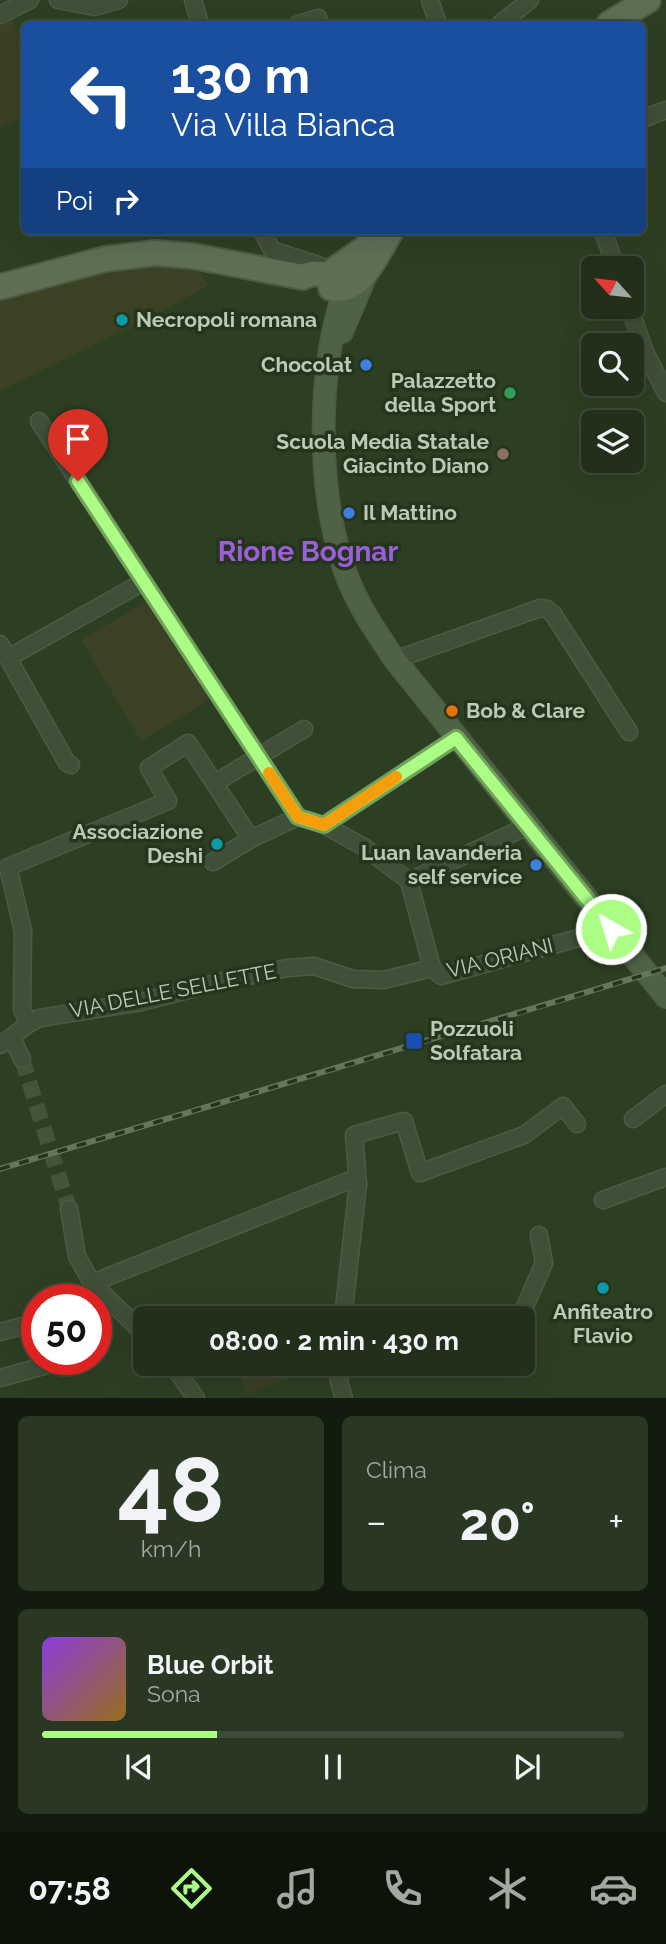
<!DOCTYPE html>
<html lang="it">
<meta charset="utf-8">
<style>
:root{--surface:#222f1a;--page:#2a3723;--text:#f1f3f6;--muted:#a2a9a2;--line:#3f4a39;--accent:#acfd86}
body{margin:0;font-family:Raleway,sans-serif;background:var(--page);color:var(--text);height:100vh;display:flex;flex-direction:column;font-size:26px;white-space:nowrap}
*{box-sizing:border-box;margin:0}
p{font-size:23px;color:var(--muted)}
.icon{flex:none;width:38px;height:38px;fill:none;stroke:currentColor;stroke-width:2;stroke-linecap:round;stroke-linejoin:round}
.map{position:relative;height:1398px;overflow:hidden}
.drawer{display:flex;flex-direction:column;gap:18px;padding:18px;background:#131a0e;flex:1}
.drawer>*{flex:none}
.guide{position:absolute;left:21px;top:21px;width:625px;height:214px;border-radius:10px;box-shadow:0 7px 28px #0002,0 0 0 2px var(--line);background:#1a4fa0;color:#fff;overflow:hidden}
.needle{width:46px;rotate:297deg}
.controls{position:absolute;left:581px;top:256px;display:grid;gap:14px}
.controls a{display:grid;place-items:center;width:63px;height:63px;border-radius:10px;background:var(--surface);box-shadow:0 7px 28px #0002,0 0 0 2px var(--line);font-size:35px}
.speed{position:absolute;left:21px;top:1284px;display:flex;gap:14px;font-size:35px;font-weight:700;text-align:center}
.speed>*{display:grid;place-content:center;width:91px;height:91px;border-radius:50%;background:var(--surface);box-shadow:0 7px 28px #0002,0 0 0 2px var(--line);line-height:1}
.speed .limit{border:10px solid #d22;background:#fff;color:#111}
.pin{position:absolute;display:grid;place-items:center;width:60px;height:60px;color:#fff;margin:-72px -30px;border-radius:50% 50% 50% 0;rotate:-45deg;box-shadow:0 0 7px #0007}
.pin .icon{rotate:45deg}
.me{position:absolute;width:77px;margin:-38px;rotate:321deg;stroke-linejoin:round;filter:drop-shadow(0 0 5px #0008)}
.turn{display:flex;align-items:center;gap:24px;height:147px;padding:0 35px;font-size:32px}
.turn .icon{width:91px;height:91px;stroke-width:2.5}
.turn b{display:block;font-size:49px;line-height:60px}
.then{display:flex;align-items:center;height:66px;padding:0 35px;background:#0003;gap:14px;font-size:26px}
.big{font-size:52px;font-weight:700;line-height:1.1}
.drawer .widget{flex:1;display:flex;flex-direction:column;justify-content:center;gap:10px;min-width:0;padding:0 24px;border-radius:10px;background:var(--page)}
.drawer .dial{align-items:center;gap:0}
.dial b{font-size:91px;line-height:1}
.song{display:flex;align-items:center;gap:21px}
.cover{width:84px;height:84px;border-radius:10px;background:linear-gradient(135deg,hsl(270 70% 55%),hsl(40 70% 35%))}
.played{height:7px;border-radius:4px;background:linear-gradient(90deg,var(--accent) 30%,var(--line) 30%)}
.keys{display:flex;justify-content:space-around;direction:ltr}
.heat{display:flex;justify-content:space-between;align-items:center;font-size:38px;direction:ltr}
.drawer .tiles{flex:1;display:grid;gap:18px;grid-template-columns:1fr 1fr}
.widget:last-child{grid-column:span 2}
.trip{position:absolute;left:133px;top:1306px;width:402px;height:70px;border-radius:10px;background:var(--surface);box-shadow:0 7px 28px #0002,0 0 0 2px var(--line);font-weight:700;line-height:70px;text-align:center}
.menu{display:flex;height:112px;justify-content:space-around;align-items:center;background:#0e130a;color:var(--muted)}
.menu .icon{width:49px;height:49px}
.menu .current{color:var(--accent)}
.menu b{font-size:32px;color:var(--text)}
.map>svg:first-child{display:block}
.green{fill:#3c4025}
.lines{fill:none;stroke-linecap:round;stroke-linejoin:round}
.street-tunnel{stroke:#425439;stroke-width:16;stroke-dasharray:16 8;stroke-linecap:butt}
.street-casing{stroke:#4c5b43;stroke-width:19}
.secondary-casing{stroke:#4c5b43;stroke-width:24}
.primary-casing{stroke:#4c5b43;stroke-width:28}
.street{stroke:#404f37;stroke-width:16}
.secondary{stroke:#4e6245;stroke-width:21}
.primary{stroke:#5f6f55;stroke-width:24}
.rail-casing{stroke:#637659;stroke-width:6}
.rail{stroke:#25341c;stroke-width:3.5;stroke-dasharray:10;stroke-linecap:butt}
.route-casing{stroke:#70a457;stroke-width:18}
.route{stroke:#acfd86;stroke-width:12}
.slow{stroke:#f59e0b;stroke-width:12}
.culture-dot{fill:#0f9aa8;stroke:#25341c;stroke-width:2.5}
.shop-dot{fill:#3f7fe0;stroke:#25341c;stroke-width:2.5}
.leisure-dot{fill:#2e9e5b;stroke:#25341c;stroke-width:2.5}
.education-dot{fill:#8d6e63;stroke:#25341c;stroke-width:2.5}
.food-dot{fill:#e8710a;stroke:#25341c;stroke-width:2.5}
.transit-dot{fill:#1a4fb4;stroke:#25341c;stroke-width:2.5}
.labels{text-anchor:middle;stroke-width:7;stroke-linejoin:round;paint-order:stroke}
.poi-label{font-size:21px;font-weight:bold;fill:#bbcab3;stroke:#25341c;text-anchor:end}
.street-label{font-size:21px;fill:#bbcab3;stroke:#25341c}
.district-label{font-size:28px;font-weight:bold;fill:#9c5eda;stroke:#25341c}
</style>
<div class="map">
<svg width="666" height="1398" viewBox="0 0 666 1398">
<rect width="100%" height="100%" fill="#2d3f23"/>
<g class="green">
<polygon points="12,19 24,48 24,117 0,127 0,24"/>
<polygon points="192,261 209,285 164,310 0,391 0,297 103,267"/>
<polygon points="149,600 209,700 141,741 81,640"/>
<polygon points="234,1363 296,1363 300,1372 247,1395"/>
</g>
<g class="lines">
<polyline class="street-tunnel" points="22,1059 69,1209"/>
<g class="street-casing">
<g id="street">
<polyline points="58,0 95,7 119,0"/>
<polyline points="193,0 200,24"/>
<polyline points="430,0 438,24"/>
<polyline points="0,15 30,0"/>
<polyline points="298,24 318,18 320,24"/>
<polyline points="500,24 530,0"/>
<polyline points="642,119 666,110"/>
<polyline points="262,231 272,250 321,266 326,273"/>
<polyline points="603,231 616,268"/>
<polyline points="629,306 645,352 666,393"/>
<polyline points="39,421 298,817 324,825 364,847 409,881 432,968"/>
<polyline points="0,644 67,763 71,765"/>
<polyline points="8,658 143,582"/>
<polyline points="395,660 540,608 547,609 553,614 629,732"/>
<polyline points="215,783 304,729"/>
<polyline points="324,825 456,738"/>
<polyline points="213,862 251,839"/>
<polyline points="409,881 528,826"/>
<polyline points="432,968 441,976 611,929"/>
<polyline points="28,1022 22,1009 23,931 8,867 168,801 149,768 188,743 251,839 298,817"/>
<polyline points="12,1038 22,1059"/>
<path d="M0,1045C15,1036 24,1024 40,1018L141,1002L227,980L287,968L314,966L353,979L384,980L432,968"/>
<polyline points="633,1119 666,1094"/>
<polyline points="603,1200 666,1177"/>
<polyline points="69,1209 77,1256 92,1283 145,1335"/>
<polyline points="92,1283 348,1181 358,1184"/>
<polyline points="343,1318 358,1184 354,1135 404,1121 420,1173 524,1135 563,1106 577,1124"/>
<polyline points="520,1318 544,1263 539,1235"/>
<polyline points="0,1332 37,1322"/>
<polyline points="171,1363 196,1398"/>
<polyline points="340,1363 339,1382 344,1398"/>
<polyline points="0,1378 51,1364"/>
</g>
</g>
<g class="secondary-casing">
<g id="secondary">
<path d="M345,288C317,371 316,488 345,571C356,603 376,632 395,660L666,997"/>
<polyline points="342,332 368,270"/>
</g>
</g>
<g class="primary-casing">
<g id="primary">
<polyline points="609,24 648,0"/>
<polyline points="327,275 368,246"/>
<path d="M0,287L105,259L155,253L193,256L303,277C315,270 328,275 341,280L345,288"/>
<path d="M331,288C362,295 378,251 391,231"/>
</g>
</g>
<use href="#street" class="street"/>
<use href="#secondary" class="secondary"/>
<use href="#primary" class="primary"/>
<g class="rail-casing">
<path id="rail" d="M0,1169C222,1102 444,1037 666,968"/>
</g>
<use href="#rail" class="rail"/>
</g>
<g class="lines">
<g class="route-casing">
<polyline id="route" points="78,481 298,817 324,825 456,738 611,929"/>
</g>
<use href="#route" class="route"/>
<polyline class="slow" points="269,773 298,817 324,825 396,777"/>
</g>
<g class="culture-dot">
<circle cx="122" cy="320" r="7"/>
<circle cx="217" cy="844" r="7"/>
<circle cx="603" cy="1288" r="7"/>
</g>
<g class="shop-dot">
<circle cx="366" cy="365" r="7"/>
<circle cx="349" cy="513" r="7"/>
<circle cx="536" cy="865" r="7"/>
</g>
<circle class="leisure-dot" cx="510" cy="393" r="7"/>
<circle class="education-dot" cx="503" cy="454" r="7"/>
<circle class="food-dot" cx="452" cy="711" r="7"/>
<rect class="transit-dot" x="405" y="1032" width="18" height="18" rx="3.5"/>
<g class="labels">
<g class="poi-label">
<text x="136" y="327" text-anchor="start">Necropoli romana</text>
<text x="352" y="372">Chocolat</text>
<text x="496" y="388">Palazzetto<tspan x="496" dy="24">della Sport</tspan></text>
<text x="489" y="449">Scuola Media Statale<tspan x="489" dy="24">Giacinto Diano</tspan></text>
<text x="363" y="520" text-anchor="start">Il Mattino</text>
<text x="466" y="718" text-anchor="start">Bob &amp; Clare</text>
<text x="203" y="839">Associazione<tspan x="203" dy="24">Deshi</tspan></text>
<text x="522" y="860">Luan lavanderia<tspan x="522" dy="24">self service</tspan></text>
<text x="430" y="1036" text-anchor="start">Pozzuoli<tspan x="430" dy="24">Solfatara</tspan></text>
<text x="603" y="1319" text-anchor="middle">Anfiteatro<tspan x="603" dy="24">Flavio</tspan></text>
</g>
<g class="street-label">
<text transform="translate(500 958) rotate(-14)" y="7">VIA ORIANI</text>
<text transform="translate(173 991) rotate(-11)" y="7">VIA DELLE SELLETTE</text>
</g>
<g class="district-label">
<text x="308" y="561">Rione Bognar</text>
</g>
</g>
</svg>
<div class="controls">
<a><svg class="needle" viewBox="-14 -14 28 28"><path d="M0-13l5 13h-10z" fill="#e53935"/><path d="M0 13l5-13h-10z" fill="#a2a9a2"/></svg></a>
<a><svg class="icon" aria-label="search" viewBox="0 0 24 24"><circle cx="10" cy="10" r="6"/><path d="M15 15l6 6"/></svg></a>
<a><svg class="icon" aria-label="layers" viewBox="0 0 24 24"><path d="M12 4l9 5-9 5-9-5zM3 14l9 5 9-5"/></svg></a>
</div>
<div class="speed"><div class="limit">50</div></div>
<div class="pin" style="left:78px;top:481px;background:#d93025"><svg class="icon" aria-label="arrive" viewBox="0 0 24 24"><path d="M6 21V4h12l-3 4 3 4H6"/></svg></div>
<svg class="me" style="left:611px;top:929px" viewBox="-20 -20 40 40"><circle r="17" fill="#acfd86" stroke="#fff" stroke-width="3"/><path d="M0-11L8 9 0 5-8 9z" fill="#fff"/></svg>
<div class="trip">08:00 · 2 min · 430 m</div>
<div class="guide">
<div class="turn"><svg class="icon" aria-label="left" viewBox="0 0 24 24"><path d="M17 20v-9H6M10 6l-5 5 5 5"/></svg><div><b>130 m</b>Via Villa Bianca</div></div>
<div class="then">Poi<svg class="icon" aria-label="right" viewBox="0 0 24 24"><path d="M7 20v-9h11M14 6l5 5-5 5"/></svg></div>
</div>
</div>
<section class="drawer">
<div class="tiles">
<div class="widget dial"><b>48</b><p>km/h</p></div>
<div class="widget"><p>Clima</p>
<div class="heat"><a>−</a><b class="big">20°</b><a>+</a></div>
</div>
<div class="widget">
<div class="song"><i class="cover"></i><div><b>Blue Orbit</b><p>Sona</p></div></div>
<div class="played"></div>
<div class="keys"><svg class="icon" aria-label="previous" viewBox="0 0 24 24"><path d="M18 5L8 12l10 7zM5 5v14"/></svg><svg class="icon" aria-label="pause" viewBox="0 0 24 24"><path d="M8 5v14M16 5v14"/></svg><svg class="icon" aria-label="next" viewBox="0 0 24 24"><path d="M6 5l10 7-10 7zM19 5v14"/></svg></div>
</div>
</div>
</section>
<nav class="menu">
<b>07:58</b>
<svg class="icon current" aria-label="directions" viewBox="0 0 24 24"><path d="M12 3l9 9-9 9-9-9zM9 14v-3h6M13 9l2 2-2 2"/></svg>
<svg class="icon" aria-label="music" viewBox="0 0 24 24"><path d="M9 18V5l10-2v13"/><circle cx="6" cy="18" r="3"/><circle cx="16" cy="16" r="3"/></svg>
<svg class="icon" aria-label="phone" viewBox="0 0 24 24"><path d="M5 4h4l2 5-3 2q2 4 5 5l2-3 5 2v4C11 20 4 13 5 4z"/></svg>
<svg class="icon" aria-label="climate" viewBox="0 0 24 24"><path d="M12 3v18M4 7l16 10M4 17L20 7"/></svg>
<svg class="icon" aria-label="car" viewBox="0 0 24 24"><path d="M5 17H2v-5l4-1 3-4h7l3 4 3 1v5h-3M9 17h6M6 11h13"/><circle cx="7" cy="17" r="2"/><circle cx="17" cy="17" r="2"/></svg>
</nav>
